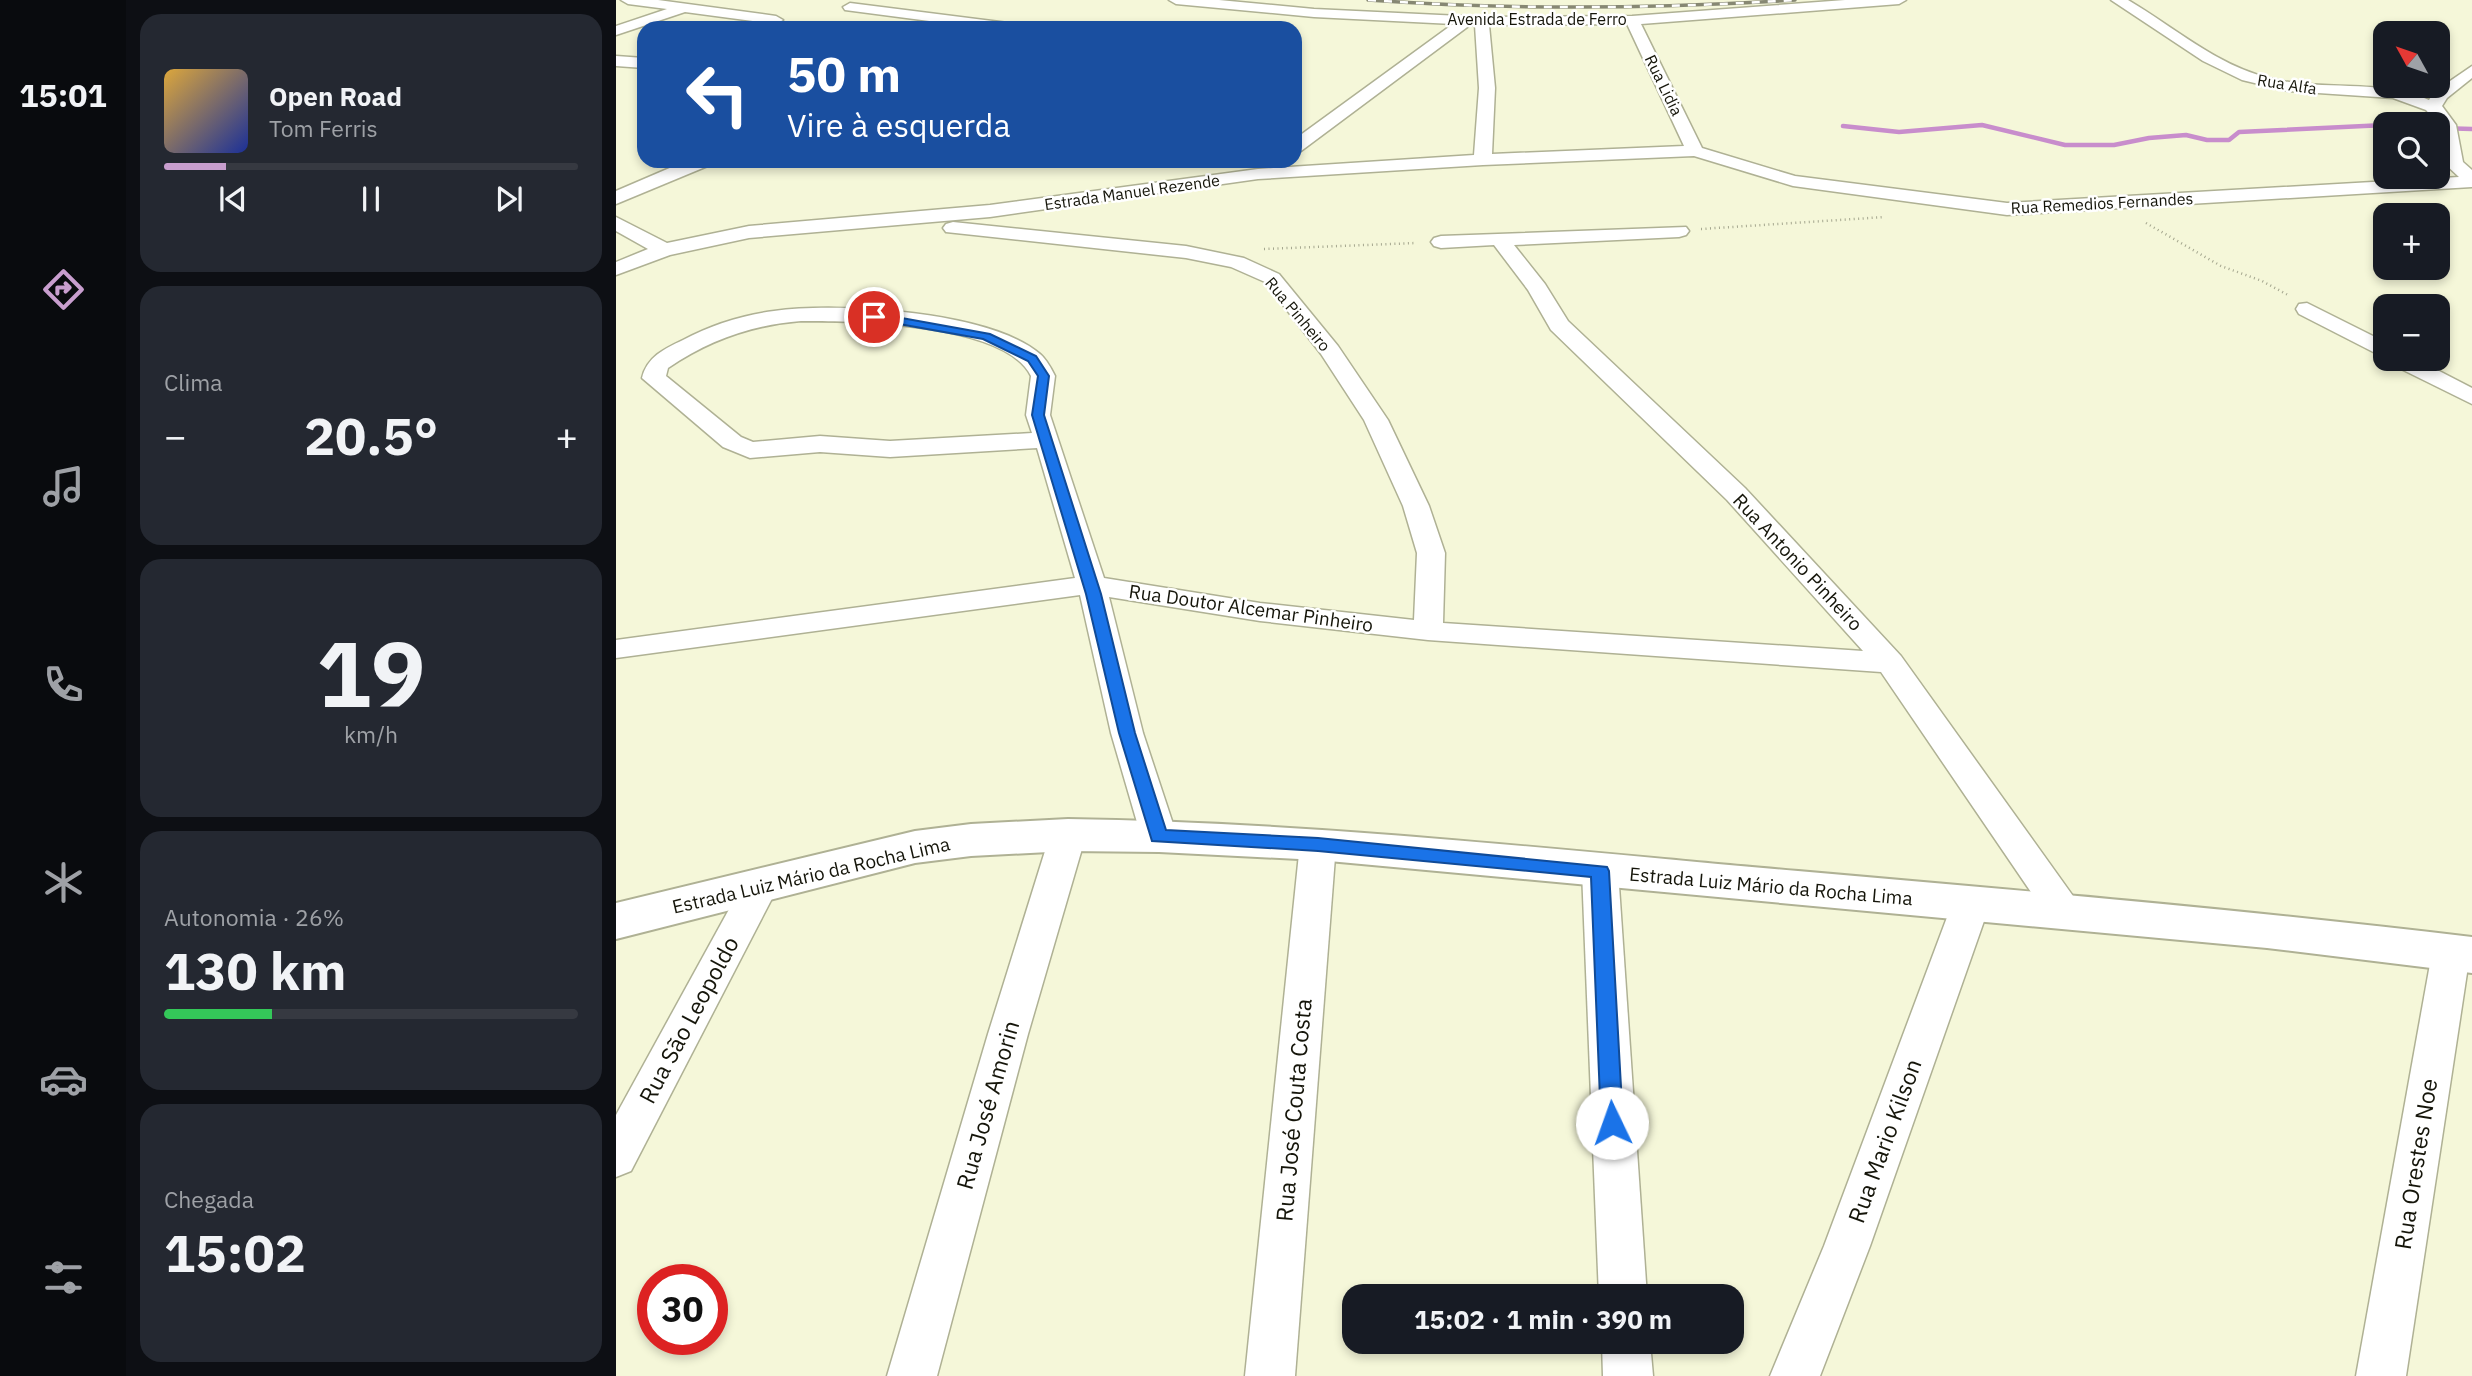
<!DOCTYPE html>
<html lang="pt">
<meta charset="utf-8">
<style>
:root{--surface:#171b24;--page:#242831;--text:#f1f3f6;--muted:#9ea1a6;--line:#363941;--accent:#c89ece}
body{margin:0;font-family:"IBM Plex Sans",sans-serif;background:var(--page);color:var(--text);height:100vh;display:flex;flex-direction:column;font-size:26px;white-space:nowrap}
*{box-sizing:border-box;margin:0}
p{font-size:23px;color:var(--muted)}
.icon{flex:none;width:38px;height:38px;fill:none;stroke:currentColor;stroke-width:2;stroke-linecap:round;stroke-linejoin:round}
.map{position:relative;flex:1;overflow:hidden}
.side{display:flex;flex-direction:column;gap:14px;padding:14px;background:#0d0f14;width:490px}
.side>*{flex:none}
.top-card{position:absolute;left:21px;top:21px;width:665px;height:147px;border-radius:21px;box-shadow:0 4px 10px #0003;background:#1a4fa0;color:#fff;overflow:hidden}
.needle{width:46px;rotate:310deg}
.fabs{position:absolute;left:1757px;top:21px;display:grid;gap:14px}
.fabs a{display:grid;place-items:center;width:77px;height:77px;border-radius:14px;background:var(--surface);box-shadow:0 4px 10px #0003;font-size:35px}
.speed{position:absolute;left:21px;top:1264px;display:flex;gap:14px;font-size:35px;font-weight:700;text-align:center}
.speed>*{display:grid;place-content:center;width:91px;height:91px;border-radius:50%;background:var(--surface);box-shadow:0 4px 10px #0003;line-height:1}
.speed .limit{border:10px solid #d22;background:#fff;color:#111}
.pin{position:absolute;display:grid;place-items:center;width:60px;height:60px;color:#fff;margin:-30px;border:4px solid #fff;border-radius:50%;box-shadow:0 2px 7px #0007}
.me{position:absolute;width:77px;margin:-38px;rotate:357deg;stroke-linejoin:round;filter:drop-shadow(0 0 5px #0008)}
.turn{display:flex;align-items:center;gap:24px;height:147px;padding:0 35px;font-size:32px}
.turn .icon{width:91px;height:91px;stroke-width:2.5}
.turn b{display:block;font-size:49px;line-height:60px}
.big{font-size:52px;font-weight:800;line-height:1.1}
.side .card{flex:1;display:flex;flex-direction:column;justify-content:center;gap:10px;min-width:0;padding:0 24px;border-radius:21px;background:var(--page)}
.side .dial{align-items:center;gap:0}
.dial b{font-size:91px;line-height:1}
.song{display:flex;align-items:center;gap:21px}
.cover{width:84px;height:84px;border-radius:10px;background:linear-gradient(135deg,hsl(40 70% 55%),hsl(230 70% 35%))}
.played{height:7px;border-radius:4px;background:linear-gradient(90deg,var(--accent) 15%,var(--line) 15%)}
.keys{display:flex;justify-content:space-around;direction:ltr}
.heat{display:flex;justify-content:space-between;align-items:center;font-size:38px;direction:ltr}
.charge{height:10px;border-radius:5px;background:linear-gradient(90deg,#34c759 26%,var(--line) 0)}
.trip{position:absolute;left:726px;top:1284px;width:402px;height:70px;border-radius:21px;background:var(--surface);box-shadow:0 4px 10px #0003;font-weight:800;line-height:70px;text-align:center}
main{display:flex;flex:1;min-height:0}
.tab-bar{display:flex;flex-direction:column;width:126px;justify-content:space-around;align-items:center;background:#090b0e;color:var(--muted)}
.tab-bar .icon{width:49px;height:49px}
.tab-bar .active{color:var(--accent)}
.tab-bar b{font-size:32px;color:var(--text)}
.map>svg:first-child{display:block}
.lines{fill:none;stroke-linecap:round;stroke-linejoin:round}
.stream{stroke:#c88dcc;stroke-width:4.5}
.minor-casing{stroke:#afb194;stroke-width:3}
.secondary-casing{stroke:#afb194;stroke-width:4}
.path{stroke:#a4a68e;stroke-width:2.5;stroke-dasharray:1 3.5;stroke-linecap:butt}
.minor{fill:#fff;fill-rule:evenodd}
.secondary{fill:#fff;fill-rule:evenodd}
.rail-casing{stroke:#878873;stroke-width:3.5}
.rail{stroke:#fff;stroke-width:2.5;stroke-dasharray:8;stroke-linecap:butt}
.route{fill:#1a73e8;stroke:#114b97;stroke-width:2}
.labels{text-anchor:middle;stroke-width:5;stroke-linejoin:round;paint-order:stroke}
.far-street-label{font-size:16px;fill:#15150a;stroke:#fff}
.street-label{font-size:19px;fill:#15150a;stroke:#fff}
.near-street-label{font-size:23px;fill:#15150a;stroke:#fff}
</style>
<main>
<nav class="tab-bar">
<b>15:01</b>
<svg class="icon active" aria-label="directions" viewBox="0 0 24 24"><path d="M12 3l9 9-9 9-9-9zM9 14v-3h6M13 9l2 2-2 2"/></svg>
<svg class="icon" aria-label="music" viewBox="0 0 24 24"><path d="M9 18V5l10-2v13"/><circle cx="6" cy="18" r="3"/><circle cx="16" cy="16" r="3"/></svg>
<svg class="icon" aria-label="phone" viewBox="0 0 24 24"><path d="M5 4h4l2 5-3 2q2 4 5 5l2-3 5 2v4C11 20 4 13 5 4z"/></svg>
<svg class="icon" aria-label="climate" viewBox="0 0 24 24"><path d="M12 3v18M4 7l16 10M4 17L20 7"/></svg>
<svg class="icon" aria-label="car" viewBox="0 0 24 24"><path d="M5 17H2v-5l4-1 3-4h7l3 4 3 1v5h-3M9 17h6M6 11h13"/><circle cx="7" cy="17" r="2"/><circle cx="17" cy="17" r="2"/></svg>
<svg class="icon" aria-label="filters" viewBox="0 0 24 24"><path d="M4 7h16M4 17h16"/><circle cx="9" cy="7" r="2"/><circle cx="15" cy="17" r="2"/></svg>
</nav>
<section class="side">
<div class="card">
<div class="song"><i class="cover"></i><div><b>Open Road</b><p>Tom Ferris</p></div></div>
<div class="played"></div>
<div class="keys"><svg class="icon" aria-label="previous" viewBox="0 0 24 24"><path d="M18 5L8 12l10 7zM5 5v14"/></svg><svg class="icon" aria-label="pause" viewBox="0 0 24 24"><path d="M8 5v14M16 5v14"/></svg><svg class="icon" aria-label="next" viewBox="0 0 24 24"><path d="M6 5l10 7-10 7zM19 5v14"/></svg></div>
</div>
<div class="card"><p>Clima</p>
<div class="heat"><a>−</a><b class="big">20.5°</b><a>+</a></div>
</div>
<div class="card dial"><b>19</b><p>km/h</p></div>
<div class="card"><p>Autonomia · 26%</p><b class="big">130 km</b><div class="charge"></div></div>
<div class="card"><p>Chegada</p><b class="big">15:02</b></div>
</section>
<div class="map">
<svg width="1856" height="1376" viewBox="0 0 1856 1376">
<rect width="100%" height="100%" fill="#f5f7d9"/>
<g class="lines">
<g class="stream">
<polyline points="1227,126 1283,132 1366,125 1449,145 1498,145 1533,138 1570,135 1591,140 1613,140 1623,132 1769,125"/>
<polyline points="1822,128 1856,129"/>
</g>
<g class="minor-casing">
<g id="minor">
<polygon points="5,0 42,0 160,16 167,20 160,24 69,12 0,35 0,26 51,9 12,4"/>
<path d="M553,0H603L698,9L866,17L1016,16L1229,0H1290L1283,4L1025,24L1086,148L1179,176L1391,203L1843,177L1829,164L1823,125L1810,110L1777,98L1672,91L1626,80L1587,61L1495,0H1512C1558,27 1600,65 1653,78C1706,92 1762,78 1813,100L1818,92L1856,66V78L1831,98L1826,106L1840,125L1847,162L1856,170V187L1391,215L1177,186L1078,156L867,165L642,179L374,217L133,238L54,255L0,275V262L32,249L0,231V217L51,243L133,226L374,205L642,169L858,155L863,88L859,25H854L685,151L679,152V139L837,24L698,17L560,4ZM1011,24L1068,146L876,154L879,88L873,25Z"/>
<polygon points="234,3 400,24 407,28 367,28 229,10 227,7"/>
<polygon points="0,56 28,58 28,68 0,66"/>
<polygon points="70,161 97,161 94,165 0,204 0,191"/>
<path d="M337,222L570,246L628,258L663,274L722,346L772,420L813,506L829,553L827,623L1247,651L1111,500L935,330L912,290L878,245L825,248L818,246L815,242L818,238L825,236L1070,227L1073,231L1070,235L1063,237L898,245L929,284L952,321L1129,488L1285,656L1462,903L1468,913L1462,923L1449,927L1436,923L1265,672L812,640L644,621L493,597L527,733L561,836L556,845L543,849L530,845L525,836L495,733L464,595L0,658V640L459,578L421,448L274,457L204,452L134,458L107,447L26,378C31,357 48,349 67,340C95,325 127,315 158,311C222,302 374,311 424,354C430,359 435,368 439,376L434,415L488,578L644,603L798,620L801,553L787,506L748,420L705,354L649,282L615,267L570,258L330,232L327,228L330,224ZM185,321C238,321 389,323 415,376L410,415L416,433L274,441L204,436L137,442L125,437L50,376L52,368C93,340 136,325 185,321Z"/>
<polygon points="1691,303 1769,342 1769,358 1683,314 1680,309 1683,304"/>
<polygon points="1772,359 1800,359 1856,388 1856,404 1775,364"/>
<polygon points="452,822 464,826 470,835 412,1034 321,1376 271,1376 372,1034 434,835 440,826"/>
<polygon points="702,831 715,835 720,844 679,1376 629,1376 684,844 689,835"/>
<polygon points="984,858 997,861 1002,871 1031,1297 983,1297 966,871 971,861"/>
<polygon points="146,869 159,873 164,883 15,1171 0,1177 0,1115 133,873"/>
<polygon points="1355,890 1368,894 1374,904 1254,1246 1204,1376 1154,1376 1208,1246 1336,904 1342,894"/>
<polygon points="1835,938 1849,942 1854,953 1790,1376 1740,1376 1816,953 1821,942"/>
<polygon points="986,1342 1034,1342 1037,1376 987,1376"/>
</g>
</g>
<g class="secondary-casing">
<path id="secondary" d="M452,819C669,822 885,844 1102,864C1353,886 1605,907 1856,937V973L1651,948L702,860L543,852L452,851L355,856L299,863L0,939V903L299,831L355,824Z"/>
</g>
<g class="path">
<polyline points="1530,223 1605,266 1646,281 1672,295"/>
<polyline points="1085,229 1269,217"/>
<polyline points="648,249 800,243"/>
</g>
<use href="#minor" class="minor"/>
<use href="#secondary" class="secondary"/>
<g class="rail-casing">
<path id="rail" d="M752,0C895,10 1036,9 1179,0"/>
</g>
<use href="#rail" class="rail"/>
</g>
<polygon class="route" points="258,313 374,334 420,356 433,376 428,415 485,594 519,733 550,830 702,838 991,867 993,871 1007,1123 1004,1130 996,1132 989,1130 985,1123 975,877 702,851 536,841 503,733 470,594 416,415 422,376 412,361 367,339 255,319 253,317"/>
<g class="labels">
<g class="far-street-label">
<text x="921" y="25">Avenida Estrada de Ferro</text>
<text transform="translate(1671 84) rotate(9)" y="6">Rua Alfa</text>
<text transform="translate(1048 85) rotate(64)" y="6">Rua Lidia</text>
<text transform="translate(516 192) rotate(-8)" y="6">Estrada Manuel Rezende</text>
<text transform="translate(1486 203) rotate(-3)" y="6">Rua Remedios Fernandes</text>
<text transform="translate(682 314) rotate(50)" y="6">Rua Pinheiro</text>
</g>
<g class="street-label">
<text transform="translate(1182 562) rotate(47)" y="7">Rua Antonio Pinheiro</text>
<text transform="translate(635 608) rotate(8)" y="7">Rua Doutor Alcemar Pinheiro</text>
<text transform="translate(195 875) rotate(-13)" y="7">Estrada Luiz Mário da Rocha Lima</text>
<text transform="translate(1155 886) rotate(5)" y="7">Estrada Luiz Mário da Rocha Lima</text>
</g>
<g class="near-street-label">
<text transform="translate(73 1020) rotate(-62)" y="8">Rua São Leopoldo</text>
<text transform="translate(372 1105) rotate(-74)" y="8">Rua José Amorin</text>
<text transform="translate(678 1110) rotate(-85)" y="8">Rua José Couta Costa</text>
<text transform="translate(1269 1141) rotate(-70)" y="8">Rua Mario Kilson</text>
<text transform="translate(1800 1164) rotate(-81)" y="8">Rua Orestes Noe</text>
</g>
</g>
</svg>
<div class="fabs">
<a><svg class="needle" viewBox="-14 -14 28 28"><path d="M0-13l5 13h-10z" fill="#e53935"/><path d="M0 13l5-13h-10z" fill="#9ea1a6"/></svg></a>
<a><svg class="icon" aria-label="search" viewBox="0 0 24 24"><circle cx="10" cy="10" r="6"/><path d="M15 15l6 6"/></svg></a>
<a>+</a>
<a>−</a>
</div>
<div class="speed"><div class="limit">30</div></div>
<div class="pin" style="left:258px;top:317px;background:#d93025"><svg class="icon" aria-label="arrive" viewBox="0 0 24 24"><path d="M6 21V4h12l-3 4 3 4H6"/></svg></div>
<svg class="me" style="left:996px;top:1123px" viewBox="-20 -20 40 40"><circle r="19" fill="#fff"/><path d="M0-13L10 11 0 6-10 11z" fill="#1a73e8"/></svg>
<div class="trip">15:02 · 1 min · 390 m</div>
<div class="top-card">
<div class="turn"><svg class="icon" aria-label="left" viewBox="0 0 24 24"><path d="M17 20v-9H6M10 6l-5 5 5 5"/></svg><div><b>50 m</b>Vire à esquerda</div></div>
</div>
</div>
</main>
